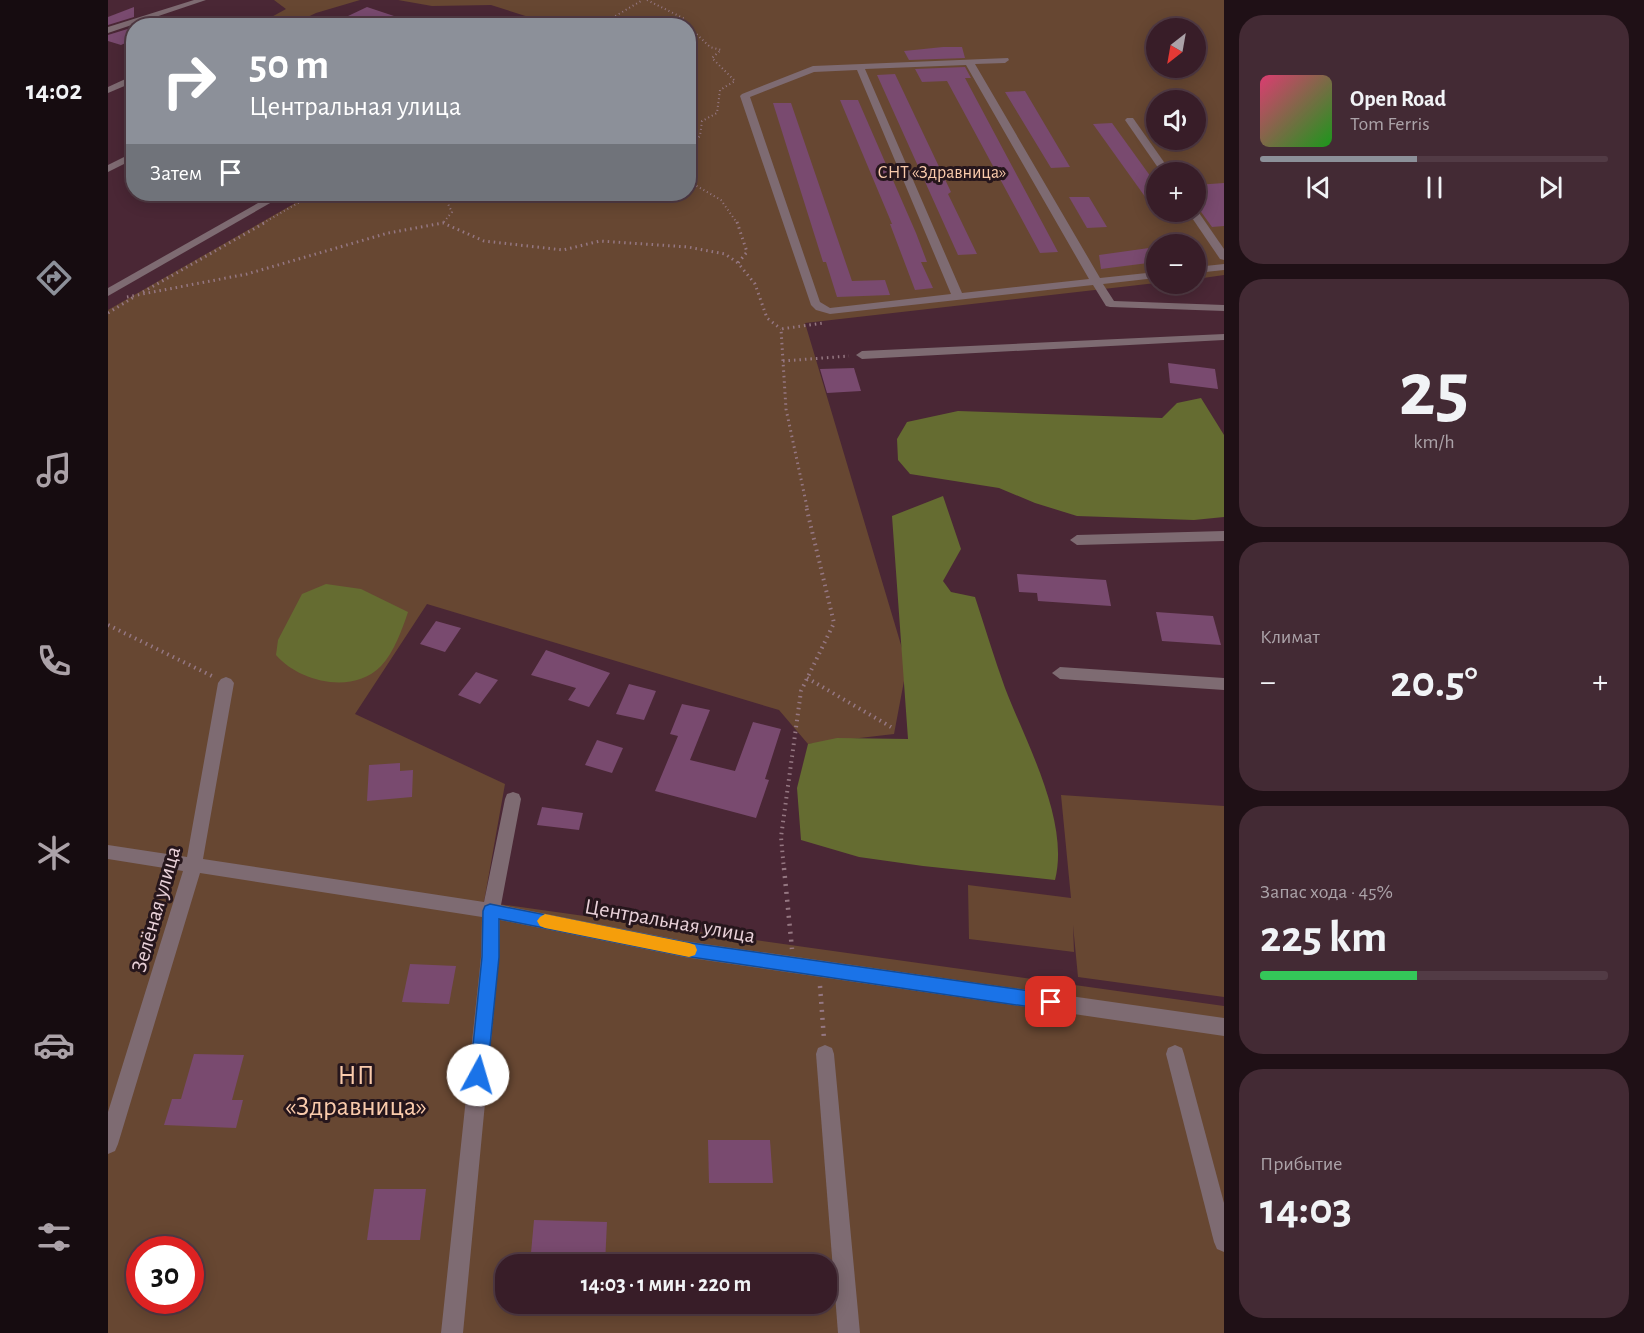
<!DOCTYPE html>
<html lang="ru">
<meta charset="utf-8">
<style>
:root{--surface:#381d28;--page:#432a34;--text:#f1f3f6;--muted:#aba2a8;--line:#523b45;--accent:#8c9099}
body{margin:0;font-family:"Alegreya Sans",sans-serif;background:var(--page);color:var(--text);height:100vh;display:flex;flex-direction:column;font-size:22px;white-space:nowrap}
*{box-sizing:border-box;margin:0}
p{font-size:20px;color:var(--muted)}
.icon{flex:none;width:33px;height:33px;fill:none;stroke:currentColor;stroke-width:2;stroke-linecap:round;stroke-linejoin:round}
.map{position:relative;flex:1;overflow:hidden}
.drawer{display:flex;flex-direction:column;gap:15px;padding:15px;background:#1f1016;width:420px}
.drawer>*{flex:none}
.banner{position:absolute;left:18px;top:18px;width:570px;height:183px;border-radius:24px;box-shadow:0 3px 15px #0003,0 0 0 2px var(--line);background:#8c9099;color:#fff;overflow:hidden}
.needle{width:39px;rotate:211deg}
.controls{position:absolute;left:1038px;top:18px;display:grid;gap:12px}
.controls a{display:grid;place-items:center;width:60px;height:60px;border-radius:50%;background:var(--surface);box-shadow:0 3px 15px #0003,0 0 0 2px var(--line);font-size:30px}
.speed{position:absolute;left:18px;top:1236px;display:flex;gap:12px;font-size:30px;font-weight:700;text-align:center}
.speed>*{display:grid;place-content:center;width:78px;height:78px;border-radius:50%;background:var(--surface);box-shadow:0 3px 15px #0003,0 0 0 2px var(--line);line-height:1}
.speed .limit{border:9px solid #d22;background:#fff;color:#111}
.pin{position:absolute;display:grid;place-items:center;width:51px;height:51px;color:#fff;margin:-26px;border-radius:12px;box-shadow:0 3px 9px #0006}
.me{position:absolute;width:66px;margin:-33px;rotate:6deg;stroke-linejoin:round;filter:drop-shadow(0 0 4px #0008)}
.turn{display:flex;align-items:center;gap:21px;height:126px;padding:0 24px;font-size:27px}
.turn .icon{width:78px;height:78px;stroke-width:2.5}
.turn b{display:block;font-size:42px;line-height:51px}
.then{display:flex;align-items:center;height:57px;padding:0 24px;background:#0003;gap:12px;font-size:22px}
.big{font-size:45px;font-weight:700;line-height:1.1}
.drawer .tile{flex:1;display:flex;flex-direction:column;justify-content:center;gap:9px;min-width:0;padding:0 21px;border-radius:24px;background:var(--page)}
.drawer .dial{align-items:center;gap:0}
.dial b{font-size:78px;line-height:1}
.song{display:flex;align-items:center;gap:18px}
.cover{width:72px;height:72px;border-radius:9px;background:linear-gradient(135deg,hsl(340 70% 55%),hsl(120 70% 35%))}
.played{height:6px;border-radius:3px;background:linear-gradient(90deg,var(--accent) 45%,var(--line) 45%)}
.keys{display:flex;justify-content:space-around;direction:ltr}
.heat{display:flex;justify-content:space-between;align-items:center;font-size:33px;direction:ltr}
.charge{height:9px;border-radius:4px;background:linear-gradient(90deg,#34c759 45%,var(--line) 0)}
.trip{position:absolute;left:387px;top:1254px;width:342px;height:60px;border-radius:24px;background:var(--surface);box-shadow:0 3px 15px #0003,0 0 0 2px var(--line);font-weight:700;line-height:60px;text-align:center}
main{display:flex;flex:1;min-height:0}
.dock{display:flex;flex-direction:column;width:108px;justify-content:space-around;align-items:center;background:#160c10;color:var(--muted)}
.dock .icon{width:42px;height:42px}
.dock .on{color:var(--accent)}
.dock b{font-size:27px;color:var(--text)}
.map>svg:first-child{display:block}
.green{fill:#674732;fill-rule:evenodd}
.water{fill:#656c31}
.building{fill:#794a6f}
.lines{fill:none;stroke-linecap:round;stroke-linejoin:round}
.path-far3{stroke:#957782;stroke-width:2;stroke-dasharray:1 3;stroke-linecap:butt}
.path-far2{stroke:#957782;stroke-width:3;stroke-dasharray:1.5 4;stroke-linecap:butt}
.path-far1{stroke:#957782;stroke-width:4;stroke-dasharray:1.5 4.5;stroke-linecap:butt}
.path{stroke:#957782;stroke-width:4.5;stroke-dasharray:2 6;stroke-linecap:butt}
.minor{fill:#7e6b72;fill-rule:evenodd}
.route{fill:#1a73e8;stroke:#114b97;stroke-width:1.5}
.slow{fill:#f59e0b}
.labels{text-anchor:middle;stroke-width:6;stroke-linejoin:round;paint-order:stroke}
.far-park-label{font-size:18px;fill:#facbac;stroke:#26161c}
.street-label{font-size:22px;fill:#e9d1d9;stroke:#26161c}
.near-park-label{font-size:27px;fill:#facbac;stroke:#26161c}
</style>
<main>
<nav class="dock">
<b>14:02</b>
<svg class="icon on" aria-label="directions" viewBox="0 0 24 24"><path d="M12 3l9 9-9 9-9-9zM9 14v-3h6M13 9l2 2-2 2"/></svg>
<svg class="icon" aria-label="music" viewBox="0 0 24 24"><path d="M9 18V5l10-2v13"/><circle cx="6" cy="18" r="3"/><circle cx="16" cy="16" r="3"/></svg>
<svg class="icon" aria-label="phone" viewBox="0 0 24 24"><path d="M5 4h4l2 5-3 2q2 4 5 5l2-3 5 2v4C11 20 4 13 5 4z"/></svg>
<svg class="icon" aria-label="climate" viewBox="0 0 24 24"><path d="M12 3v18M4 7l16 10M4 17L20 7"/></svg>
<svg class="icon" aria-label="car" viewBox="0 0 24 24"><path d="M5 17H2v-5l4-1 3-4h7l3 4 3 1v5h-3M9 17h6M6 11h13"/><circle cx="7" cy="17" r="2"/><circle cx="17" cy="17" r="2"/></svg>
<svg class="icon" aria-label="filters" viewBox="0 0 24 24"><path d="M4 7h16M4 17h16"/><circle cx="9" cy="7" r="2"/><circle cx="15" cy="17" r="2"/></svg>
</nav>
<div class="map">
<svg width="1116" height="1333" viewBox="0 0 1116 1333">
<rect width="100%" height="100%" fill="#4a2735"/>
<g class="green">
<polygon points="166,0 252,0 208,13 183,25 149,25 178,9"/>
<path d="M290,0H1116V275L1088,279V244H1048V283L697,323L799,665L786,734L700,744L671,710L319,604L247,714L397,784L376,902L1116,1006V1333H0V310L203,194H580V26L446,25L383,5L324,6ZM1048,28H1088V68H1048ZM1048,100H1088V140H1048ZM1048,172H1088V212H1048ZM32,1250H82V1300H32ZM398,1264H718V1304H398Z"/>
<polygon points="953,795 1116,806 1116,997 970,977 965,925 966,952 861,939 860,885 963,898"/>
</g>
<g class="water">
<polygon points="1093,398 1116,435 1116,517 1086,520 969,516 927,503 891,488 802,474 790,460 789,439 799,422 850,411 1054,418 1069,403"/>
<path d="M835,496L853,549L835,581L843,592L867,597C877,627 886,658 897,688C918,743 962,821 947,880L815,866L751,857L693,840L689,788L700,744L729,738L800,739L784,516Z"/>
<path d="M218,584L253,589L300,612C294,630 286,652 273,666C245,695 191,682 168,655L170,640L194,594Z"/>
</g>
<g class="building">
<polygon points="26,7 26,17 0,25 0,17"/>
<polygon points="259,7 307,23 307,26 219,26"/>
<polygon points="26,27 26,39 13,45 0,41 0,35"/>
<polygon points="835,47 854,47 857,58 801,60 796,51"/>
<polygon points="857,67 863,78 857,78 950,252 932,253 839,81 814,82 807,69"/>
<polygon points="787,74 843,192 840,194 869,254 850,255 769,75"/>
<polygon points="917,91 946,140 962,167 943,168 897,92"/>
<polygon points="732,100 750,100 808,233 819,262 813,262 825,288 807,290 782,224 784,224"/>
<polygon points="665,103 683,103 744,281 777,280 782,295 729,297 718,262 715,262"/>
<polygon points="1004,123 1048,184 1048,212 985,124"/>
<polygon points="1116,183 1116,226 1104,227 1091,209 1088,208 1088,185"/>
<polygon points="961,197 981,197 999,227 979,228"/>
<polygon points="1048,247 1048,262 993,269 991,255"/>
<polygon points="1060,363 1107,369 1110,389 1062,383"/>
<polygon points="746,368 753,391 719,393 712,369"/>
<polygon points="909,574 998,580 1003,606 930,601 929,593 911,592"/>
<polygon points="1048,612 1105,616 1113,645 1054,641"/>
<polygon points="328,621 353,628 337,652 312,644"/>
<polygon points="438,650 502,673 481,707 460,700 468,688 423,675"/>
<polygon points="368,672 390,680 372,704 350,695"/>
<polygon points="521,684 548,691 536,720 508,714"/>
<polygon points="574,704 602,710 582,760 627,771 645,722 673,729 657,779 661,780 648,818 547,791 570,736 562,734"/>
<polygon points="489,740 515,748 504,773 477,765"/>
<polygon points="292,763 292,771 305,770 304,797 259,801 261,765"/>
<polygon points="434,807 475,813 471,830 429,825"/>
<polygon points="302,964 348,966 341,1004 294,1002"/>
<polygon points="86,1054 136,1055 124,1100 135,1100 128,1128 56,1125 64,1099 73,1099"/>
<polygon points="600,1140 662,1140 665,1183 601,1183"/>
<polygon points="266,1189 318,1189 312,1240 259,1240"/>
<polygon points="426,1220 499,1222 497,1264 422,1264"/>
</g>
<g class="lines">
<g class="path-far3">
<polyline points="539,0 575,18 580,26"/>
<polyline points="490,26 535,0"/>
<polyline points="580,26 602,47 613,50 604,58 627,81 612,90 609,113 594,121 592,136 581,147 580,158"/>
<polyline points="580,178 582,182 613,200 629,223"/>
<polyline points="335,194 344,212 335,223"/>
<polyline points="155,223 206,194"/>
</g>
<g class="path-far2">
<polyline points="629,222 639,252 630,263 647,284 659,318 673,329"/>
<polyline points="35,292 158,222"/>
<polyline points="19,297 139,274 280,233 335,223 376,241 455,250 492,241 580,247 617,254 630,263"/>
<polyline points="0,313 26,297"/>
<polyline points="675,361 741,356"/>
<polyline points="699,507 678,409 673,329 716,323"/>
</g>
<g class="path-far1">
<polyline points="0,625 104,676"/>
<polyline points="699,678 783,727"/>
<polyline points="676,870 673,837 693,691 726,623 698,506"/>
</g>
<g class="path">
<polyline points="676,868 684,949"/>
<polyline points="712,986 716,1039"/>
</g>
<g class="minor">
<polygon points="86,0 98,0 0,33 0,27"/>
<path d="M900,58L901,60L897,63L867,64L992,278L1048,272V278L995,284L1006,301L1116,305V311L1002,307L998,306L985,285L722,314L708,310L703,305L632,96L634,94L705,66ZM858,65L981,279L854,293L757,69ZM749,70L843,294L722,308L712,302L642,97L706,72Z"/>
<polygon points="26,75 26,82 0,93 0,87"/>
<polygon points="1019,118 1025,118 1063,172 1053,172 1017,120"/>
<polygon points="26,152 26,159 0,172 0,165"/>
<polygon points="166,194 178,194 0,296 0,288"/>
<polygon points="1089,210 1116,249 1116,260 1112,259 1080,212"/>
<polygon points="1116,264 1116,270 1088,273 1088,267"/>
<polygon points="1116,334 1116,340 754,359 748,355 754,351"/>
<polygon points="1116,531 1116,541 969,545 962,540 969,535"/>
<polygon points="952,667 1116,678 1116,690 952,679 944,673"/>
<polygon points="118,677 123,679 126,683 95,859 376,902 397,799 399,794 405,792 411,794 413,799 393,905 576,941 1116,1018 1116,1036 576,957 392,920 391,957 355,1333 333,1333 373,957 374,917 92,873 10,1144 7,1151 0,1154 0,1112 75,871 0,859 0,845 79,857 110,683 113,679"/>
<polygon points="717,1045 724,1048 726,1054 752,1333 730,1333 708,1054 710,1048"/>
<polygon points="1067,1045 1074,1048 1076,1054 1116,1203 1116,1252 1109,1249 1106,1242 1058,1054 1060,1048"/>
</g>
</g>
<polygon class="route" points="382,904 576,942 943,994 949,997 951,1002 949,1007 943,1010 576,956 391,919 391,957 379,1075 377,1081 370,1083 364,1081 362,1075 374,957 375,911 377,906"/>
<polygon class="slow" points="437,914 581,943 587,945 589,950 587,955 581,957 437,928 432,926 429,921 432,917"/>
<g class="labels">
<g class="far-park-label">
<text x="834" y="178">СНТ «Здравница»</text>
</g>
<g class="street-label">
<text transform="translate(47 909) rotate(-74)" y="8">Зелёная улица</text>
<text transform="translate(562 920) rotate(10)" y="8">Центральная улица</text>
</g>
<g class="near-park-label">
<text x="248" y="1084">НП<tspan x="248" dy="31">«Здравница»</tspan></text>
</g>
</g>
</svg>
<div class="controls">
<a><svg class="needle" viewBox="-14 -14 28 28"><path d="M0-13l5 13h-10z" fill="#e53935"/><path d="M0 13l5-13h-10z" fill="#aba2a8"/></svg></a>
<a><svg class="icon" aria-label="sound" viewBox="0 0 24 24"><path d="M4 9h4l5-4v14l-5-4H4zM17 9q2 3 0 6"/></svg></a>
<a>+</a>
<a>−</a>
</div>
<div class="speed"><div class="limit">30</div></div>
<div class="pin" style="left:943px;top:1002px;background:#d93025"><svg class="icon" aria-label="arrive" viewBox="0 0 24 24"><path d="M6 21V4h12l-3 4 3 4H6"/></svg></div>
<svg class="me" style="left:370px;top:1075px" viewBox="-20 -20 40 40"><circle r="19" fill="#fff"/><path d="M0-13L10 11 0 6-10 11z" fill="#1a73e8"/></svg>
<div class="trip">14:03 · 1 мин · 220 m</div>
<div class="banner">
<div class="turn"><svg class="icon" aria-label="right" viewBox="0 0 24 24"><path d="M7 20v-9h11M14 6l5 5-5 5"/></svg><div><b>50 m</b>Центральная улица</div></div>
<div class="then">Затем<svg class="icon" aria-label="arrive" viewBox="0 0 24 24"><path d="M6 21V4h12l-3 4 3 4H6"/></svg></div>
</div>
</div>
<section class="drawer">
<div class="tile">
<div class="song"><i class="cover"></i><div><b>Open Road</b><p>Tom Ferris</p></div></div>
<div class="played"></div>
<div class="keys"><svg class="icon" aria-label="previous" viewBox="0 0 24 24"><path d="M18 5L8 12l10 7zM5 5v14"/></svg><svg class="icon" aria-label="pause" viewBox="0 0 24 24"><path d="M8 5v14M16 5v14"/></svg><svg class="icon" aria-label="next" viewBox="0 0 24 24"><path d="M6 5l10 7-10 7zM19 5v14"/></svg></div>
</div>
<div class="tile dial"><b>25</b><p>km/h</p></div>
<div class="tile"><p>Климат</p>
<div class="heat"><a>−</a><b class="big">20.5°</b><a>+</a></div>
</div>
<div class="tile"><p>Запас хода · 45%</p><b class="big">225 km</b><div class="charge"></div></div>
<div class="tile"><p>Прибытие</p><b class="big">14:03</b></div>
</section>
</main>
